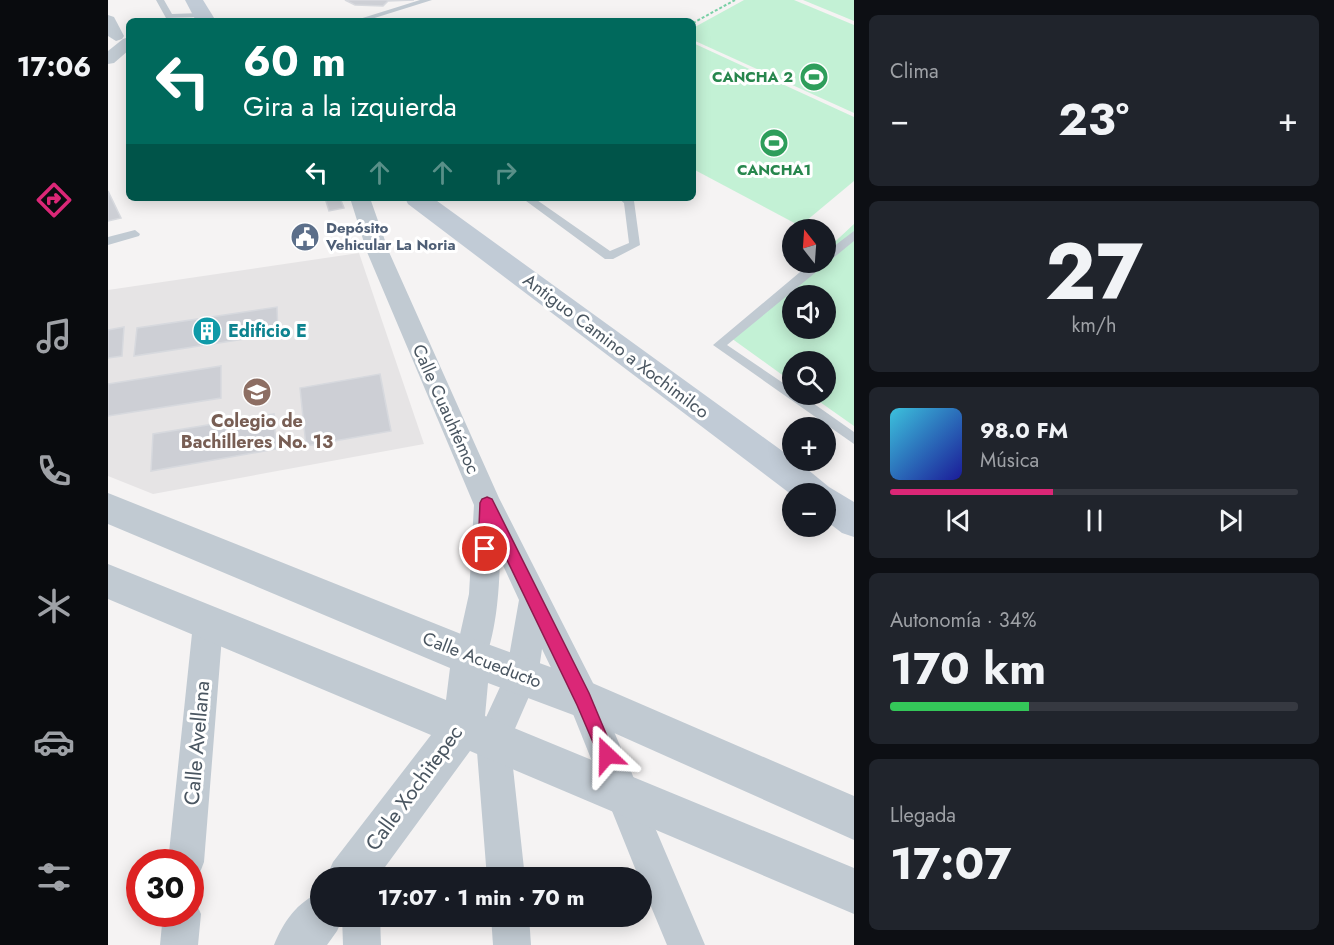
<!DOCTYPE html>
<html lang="es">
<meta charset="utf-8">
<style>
:root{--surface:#171b24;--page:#20242c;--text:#f1f3f6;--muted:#9ea1a6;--line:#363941;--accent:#db2777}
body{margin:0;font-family:Jost,sans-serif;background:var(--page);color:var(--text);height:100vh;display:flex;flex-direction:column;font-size:22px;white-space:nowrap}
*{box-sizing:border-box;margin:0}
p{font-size:20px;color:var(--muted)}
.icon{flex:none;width:33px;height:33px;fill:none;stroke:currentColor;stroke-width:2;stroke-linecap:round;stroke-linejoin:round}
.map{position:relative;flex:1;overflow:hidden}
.panel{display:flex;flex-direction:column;gap:15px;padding:15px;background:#0d0f14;width:480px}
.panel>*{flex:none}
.guide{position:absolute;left:18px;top:18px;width:570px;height:183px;border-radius:9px;box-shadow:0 3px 15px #0003;background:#00695c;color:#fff;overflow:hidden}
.needle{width:39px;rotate:343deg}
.tools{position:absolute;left:674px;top:219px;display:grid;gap:12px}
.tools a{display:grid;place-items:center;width:54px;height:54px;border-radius:50%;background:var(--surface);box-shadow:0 3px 15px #0003;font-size:30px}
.speed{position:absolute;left:18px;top:849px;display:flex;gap:12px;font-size:30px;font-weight:700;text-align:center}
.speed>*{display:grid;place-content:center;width:78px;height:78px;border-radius:50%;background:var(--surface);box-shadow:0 3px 15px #0003;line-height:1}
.speed .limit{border:9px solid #d22;background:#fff;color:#111}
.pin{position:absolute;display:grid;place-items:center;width:51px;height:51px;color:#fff;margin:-26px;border:3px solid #fff;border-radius:50%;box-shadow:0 2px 6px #0007}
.me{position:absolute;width:66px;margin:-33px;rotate:337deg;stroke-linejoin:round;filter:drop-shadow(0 0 4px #0008)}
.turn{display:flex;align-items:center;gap:21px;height:126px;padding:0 18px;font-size:27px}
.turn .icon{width:78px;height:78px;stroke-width:2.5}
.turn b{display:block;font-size:42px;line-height:51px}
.lanes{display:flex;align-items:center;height:57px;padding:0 18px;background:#0003;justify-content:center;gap:30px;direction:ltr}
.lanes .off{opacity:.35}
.big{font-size:45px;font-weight:700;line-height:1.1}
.panel .tile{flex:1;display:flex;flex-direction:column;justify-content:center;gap:9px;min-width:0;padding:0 21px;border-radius:9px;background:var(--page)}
.panel .dial{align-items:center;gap:0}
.dial b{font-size:78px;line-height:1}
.song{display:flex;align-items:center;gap:18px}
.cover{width:72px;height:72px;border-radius:9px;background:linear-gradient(135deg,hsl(190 70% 55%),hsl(240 70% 35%))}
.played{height:6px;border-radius:3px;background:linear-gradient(90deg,var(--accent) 40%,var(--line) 40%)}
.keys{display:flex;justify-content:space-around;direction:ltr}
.heat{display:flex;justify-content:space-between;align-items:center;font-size:33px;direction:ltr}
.charge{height:9px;border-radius:4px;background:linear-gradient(90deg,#34c759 34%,var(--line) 0)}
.trip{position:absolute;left:202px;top:867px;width:342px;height:60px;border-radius:30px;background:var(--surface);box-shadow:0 3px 15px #0003;font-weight:700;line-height:60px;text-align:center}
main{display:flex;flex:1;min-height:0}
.dock{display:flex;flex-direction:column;width:108px;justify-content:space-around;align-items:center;background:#090b0e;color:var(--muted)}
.dock .icon{width:42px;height:42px}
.dock .on{color:var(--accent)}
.dock b{font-size:27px;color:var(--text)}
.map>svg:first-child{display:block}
.education{fill:#e6e4e5}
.green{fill:#c3f1d5;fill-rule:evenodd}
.building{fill:#cdcfd5;stroke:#d7d9de;stroke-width:1.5}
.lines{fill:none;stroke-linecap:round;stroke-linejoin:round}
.path{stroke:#7ad0a6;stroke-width:2;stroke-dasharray:3 2;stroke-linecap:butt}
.service{fill:#c1cad2;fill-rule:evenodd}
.minor{fill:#c1cad2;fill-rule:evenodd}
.tertiary{fill:#c1cad2;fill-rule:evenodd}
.secondary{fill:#c1cbd6;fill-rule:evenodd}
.route{fill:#db2777;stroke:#8e194d;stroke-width:1.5}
.labels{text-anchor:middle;stroke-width:6;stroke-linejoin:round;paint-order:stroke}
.far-leisure-label{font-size:15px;font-weight:bold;fill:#27864d;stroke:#fff;text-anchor:end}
.far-service-label{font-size:15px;font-weight:bold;fill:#4e5e75;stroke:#fff;text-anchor:start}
.culture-label{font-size:18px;font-weight:bold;fill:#0d838f;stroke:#fff;text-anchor:start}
.street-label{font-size:18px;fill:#4a5661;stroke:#fff}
.education-label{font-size:18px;font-weight:bold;fill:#785e54;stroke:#fff}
.near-street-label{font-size:21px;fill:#4a5661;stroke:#fff}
</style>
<main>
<nav class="dock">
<b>17:06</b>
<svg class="icon on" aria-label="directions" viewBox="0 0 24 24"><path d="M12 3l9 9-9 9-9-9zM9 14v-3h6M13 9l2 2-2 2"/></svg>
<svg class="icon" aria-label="music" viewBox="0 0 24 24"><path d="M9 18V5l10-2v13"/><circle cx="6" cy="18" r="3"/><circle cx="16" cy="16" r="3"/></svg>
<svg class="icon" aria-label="phone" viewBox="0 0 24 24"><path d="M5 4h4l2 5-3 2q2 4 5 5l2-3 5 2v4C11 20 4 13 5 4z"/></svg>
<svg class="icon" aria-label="climate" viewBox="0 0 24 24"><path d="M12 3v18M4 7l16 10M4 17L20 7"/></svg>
<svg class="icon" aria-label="car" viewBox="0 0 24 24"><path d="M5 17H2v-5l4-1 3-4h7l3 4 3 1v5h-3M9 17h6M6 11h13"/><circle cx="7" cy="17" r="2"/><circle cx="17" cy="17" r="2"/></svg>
<svg class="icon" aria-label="filters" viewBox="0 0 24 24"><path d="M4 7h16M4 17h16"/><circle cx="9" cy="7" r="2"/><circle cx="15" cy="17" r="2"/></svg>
</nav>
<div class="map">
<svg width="746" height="945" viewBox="0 0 746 945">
<rect width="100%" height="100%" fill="#f5f3f3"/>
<polygon class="education" points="251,253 316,444 45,494 0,476 0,290"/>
<g class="green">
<polygon points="636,0 686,0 746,25 746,113 585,40 585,28"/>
<polygon points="695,0 746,0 746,21"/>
<polygon points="585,43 746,117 746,181 692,226 585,169"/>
<path d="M746,224V426L702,395L717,394V362H684V382L623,338L717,262V251ZM684,296H717V328H684Z"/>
</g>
<g class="building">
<polygon points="237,0 306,0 280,1 275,6 247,5"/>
<polygon points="0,191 13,218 0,221"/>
<polygon points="217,198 232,198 236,208 221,211"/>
<polygon points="169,307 170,334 26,356 29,328"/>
<polygon points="16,327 14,356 0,358 0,330"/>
<polygon points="113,366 113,398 0,416 0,384"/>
<polygon points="272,374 283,431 198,446 192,388"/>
<polygon points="166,414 168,449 43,471 45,434"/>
</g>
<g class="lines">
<polyline class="path" points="585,23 627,0"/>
<g class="service">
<polygon points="48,0 56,0 64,14 93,13 97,15 93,17 58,18"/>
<polygon points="312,0 324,0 257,21 245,21"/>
<polygon points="414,198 426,198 502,251 521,243 516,203 510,198 523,198 526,201 532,245 505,259 497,259"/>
<polygon points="27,230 32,234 31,236 0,245 0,237"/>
<polygon points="746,231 746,241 619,345 684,389 684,394 692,394 746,432 746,444 605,345 704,262 717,262 717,253"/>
</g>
<g class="minor">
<polygon points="0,15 6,17 16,36 14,39 8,41 0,36"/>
<polygon points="21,37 21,50 6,63 0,64 0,51 15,39"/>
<path d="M242,198H262L281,252L391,498L487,687L597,945H559L534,885V878H531L463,709L434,649L430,676L402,740L417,878H379L368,739L398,674L411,600L392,559C391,595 388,635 374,668L363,673L352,668L347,657L361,594L366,505L259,252Z"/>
<polygon points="100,609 111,613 115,624 96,862 91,875 82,879 82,862 60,862 85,624 89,613"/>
<polygon points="82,898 87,901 93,914 90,945 52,945 55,914 82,914"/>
<polygon points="234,916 272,916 273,945 235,945"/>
<polygon points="383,916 421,916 423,945 385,945"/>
</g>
<g class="tertiary">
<polygon points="0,493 363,638 475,679 746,796 746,840 468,716 380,683 377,716 746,868 746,914 362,751 269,878 218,878 225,862 323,735 0,599 0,564 338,700 342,668 0,524"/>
<path d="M213,892V916H236L229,931L219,945H166C176,921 189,902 213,892Z"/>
</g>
<g class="secondary">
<polygon points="77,0 95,0 108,21 88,21"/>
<polygon points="297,198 325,198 684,458 684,460 688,460 721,487 746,502 746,537 734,533 717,520 717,494 684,495 300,204"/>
</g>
</g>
<polygon class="route" points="379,497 384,499 481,693 507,755 505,761 499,764 493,761 469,705 385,531 383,553 377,555 372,553 370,549 372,503 374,499"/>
<defs>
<g id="stadium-disc" transform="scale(1.5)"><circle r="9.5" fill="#2e9e5b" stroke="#fff"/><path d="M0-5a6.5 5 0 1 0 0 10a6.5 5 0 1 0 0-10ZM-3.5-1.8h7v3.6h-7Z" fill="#fff"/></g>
<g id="civic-disc" transform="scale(1.5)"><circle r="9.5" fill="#5c6f8a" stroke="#fff"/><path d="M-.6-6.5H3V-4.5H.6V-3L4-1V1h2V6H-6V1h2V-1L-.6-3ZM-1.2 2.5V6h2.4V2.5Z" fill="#fff"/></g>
<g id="building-disc" transform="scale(1.5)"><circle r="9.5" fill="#0f9aa8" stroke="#fff"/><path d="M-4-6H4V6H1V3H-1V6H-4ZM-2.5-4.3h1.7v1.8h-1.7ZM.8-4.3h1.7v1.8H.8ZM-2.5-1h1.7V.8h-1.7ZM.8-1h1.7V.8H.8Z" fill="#fff"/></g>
<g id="school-disc" transform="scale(1.5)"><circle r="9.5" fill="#8d6e63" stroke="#fff"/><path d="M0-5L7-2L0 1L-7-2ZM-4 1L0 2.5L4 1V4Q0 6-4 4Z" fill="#fff"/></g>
</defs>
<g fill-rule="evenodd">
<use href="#stadium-disc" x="706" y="77"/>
<use href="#stadium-disc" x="666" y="143"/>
<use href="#civic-disc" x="197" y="237"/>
<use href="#building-disc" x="99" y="331"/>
<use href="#school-disc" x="149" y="392"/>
</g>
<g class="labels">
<g class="far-leisure-label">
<text x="685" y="82">CANCHA 2</text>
<text x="666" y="175" text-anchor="middle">CANCHA1</text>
</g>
<g class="far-service-label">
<text x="218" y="233">Depósito<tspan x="218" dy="17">Vehicular La Noria</tspan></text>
</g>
<g class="culture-label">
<text x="120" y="337">Edificio E</text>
</g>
<g class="street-label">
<text transform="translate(508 346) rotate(37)" y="6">Antiguo Camino a Xochimilco</text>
<text transform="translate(338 409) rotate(66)" y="6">Calle Cuauhtémoc</text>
<text transform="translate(374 660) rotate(21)" y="6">Calle Acueducto</text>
</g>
<g class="education-label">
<text x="149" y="427">Colegio de<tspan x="149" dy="21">Bachilleres No. 13</tspan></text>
</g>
<g class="near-street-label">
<text transform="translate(89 743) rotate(-85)" y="7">Calle Avellana</text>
<text transform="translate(306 788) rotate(-54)" y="7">Calle Xochitepec</text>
</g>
</g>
</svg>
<div class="tools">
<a><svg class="needle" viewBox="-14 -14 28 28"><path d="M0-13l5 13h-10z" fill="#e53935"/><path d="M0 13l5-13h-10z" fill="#9ea1a6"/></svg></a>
<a><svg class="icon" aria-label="sound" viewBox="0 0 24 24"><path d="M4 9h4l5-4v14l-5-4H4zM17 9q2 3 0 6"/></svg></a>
<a><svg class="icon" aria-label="search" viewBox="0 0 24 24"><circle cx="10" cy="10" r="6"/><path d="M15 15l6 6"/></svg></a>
<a>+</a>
<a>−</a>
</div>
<div class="speed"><div class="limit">30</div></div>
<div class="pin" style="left:377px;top:549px;background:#d93025"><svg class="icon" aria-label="arrive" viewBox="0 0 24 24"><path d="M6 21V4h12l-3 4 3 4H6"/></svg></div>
<svg class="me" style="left:499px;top:755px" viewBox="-20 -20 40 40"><path d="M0-17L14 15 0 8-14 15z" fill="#db2777" stroke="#fff" stroke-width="4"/></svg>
<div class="trip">17:07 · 1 min · 70 m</div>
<div class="guide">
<div class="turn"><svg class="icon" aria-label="left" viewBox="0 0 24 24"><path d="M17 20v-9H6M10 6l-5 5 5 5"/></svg><div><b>60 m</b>Gira a la izquierda</div></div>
<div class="lanes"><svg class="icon" aria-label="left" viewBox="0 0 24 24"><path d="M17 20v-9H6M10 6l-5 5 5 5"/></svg><svg class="icon off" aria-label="ahead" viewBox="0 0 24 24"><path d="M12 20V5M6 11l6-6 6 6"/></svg><svg class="icon off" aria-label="ahead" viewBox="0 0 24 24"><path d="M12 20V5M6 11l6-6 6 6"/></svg><svg class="icon off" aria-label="right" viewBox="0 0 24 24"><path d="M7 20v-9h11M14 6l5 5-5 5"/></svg></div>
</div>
</div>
<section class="panel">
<div class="tile"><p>Clima</p>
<div class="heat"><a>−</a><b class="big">23°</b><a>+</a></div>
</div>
<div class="tile dial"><b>27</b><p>km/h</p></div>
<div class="tile">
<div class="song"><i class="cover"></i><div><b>98.0 FM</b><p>Música</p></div></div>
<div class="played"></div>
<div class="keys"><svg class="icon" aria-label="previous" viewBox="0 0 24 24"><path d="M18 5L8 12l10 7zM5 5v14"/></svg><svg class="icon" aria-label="pause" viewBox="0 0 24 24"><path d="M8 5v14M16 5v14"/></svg><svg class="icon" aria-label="next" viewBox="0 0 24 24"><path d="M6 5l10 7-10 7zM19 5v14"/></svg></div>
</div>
<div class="tile"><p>Autonomía · 34%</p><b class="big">170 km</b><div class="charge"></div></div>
<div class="tile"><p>Llegada</p><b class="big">17:07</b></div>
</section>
</main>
